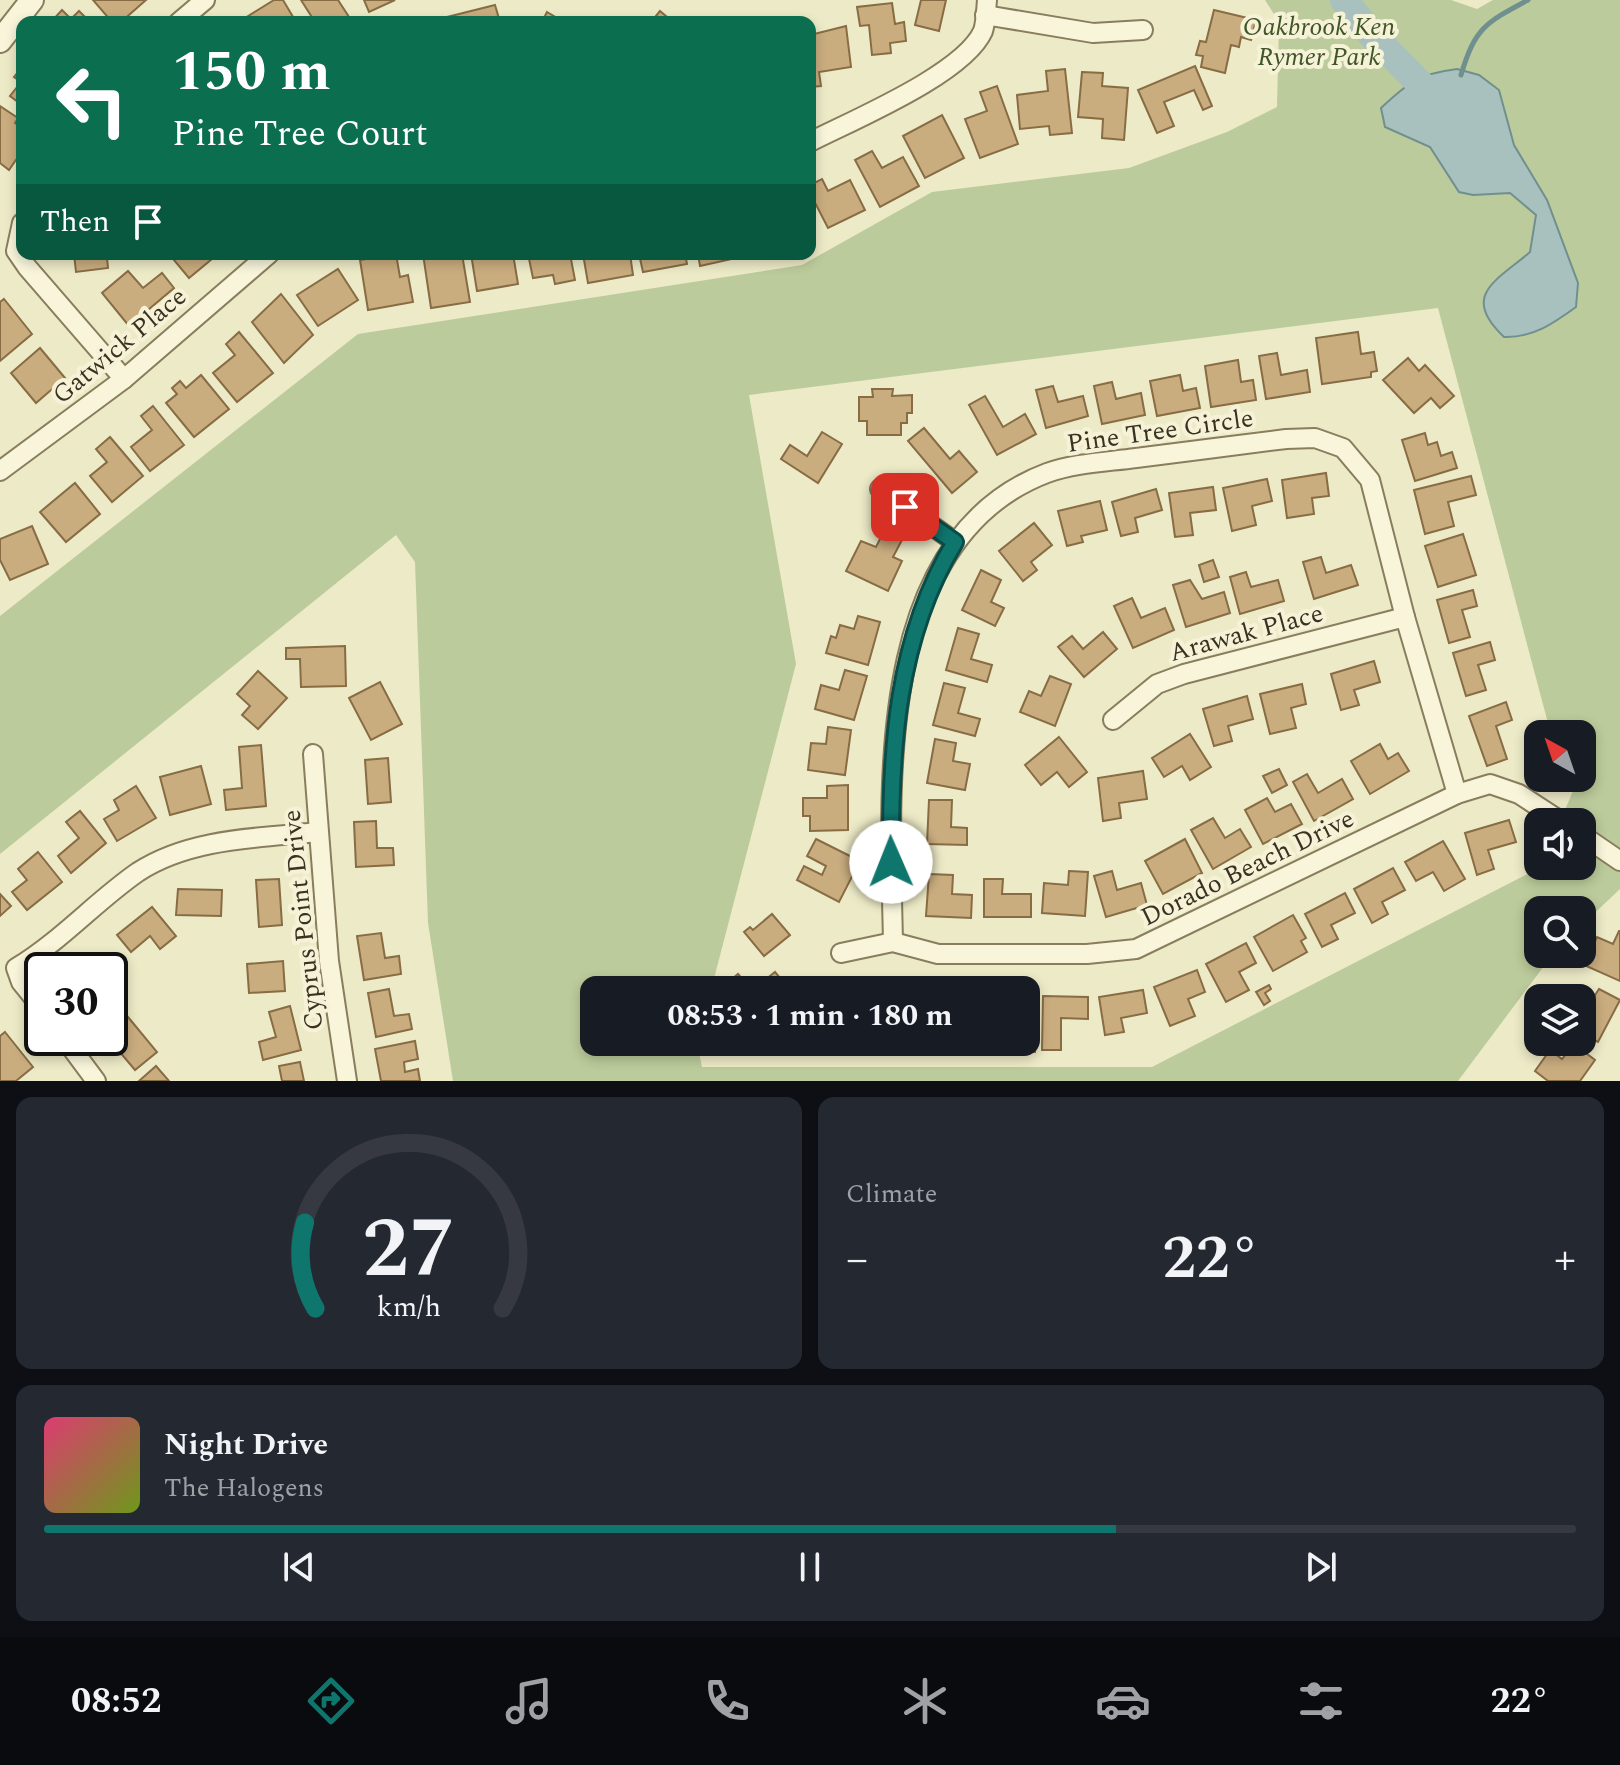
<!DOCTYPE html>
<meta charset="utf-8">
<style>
:root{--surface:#171b24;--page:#242831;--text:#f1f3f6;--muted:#9ea1a6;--line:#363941;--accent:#0f766e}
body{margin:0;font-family:Spectral,serif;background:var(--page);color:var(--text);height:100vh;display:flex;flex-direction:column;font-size:30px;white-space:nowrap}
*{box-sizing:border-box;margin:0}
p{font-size:26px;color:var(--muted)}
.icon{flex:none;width:44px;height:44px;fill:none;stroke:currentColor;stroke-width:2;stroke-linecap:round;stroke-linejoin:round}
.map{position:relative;height:1081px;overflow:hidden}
.panel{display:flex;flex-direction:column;gap:16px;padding:16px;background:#0d0f14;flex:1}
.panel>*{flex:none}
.guide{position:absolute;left:16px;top:16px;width:800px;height:244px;border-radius:16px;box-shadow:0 4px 12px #0003;background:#0b6e4f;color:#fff;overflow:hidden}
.needle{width:52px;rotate:320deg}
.controls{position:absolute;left:1524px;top:720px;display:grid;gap:16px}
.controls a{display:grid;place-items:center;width:72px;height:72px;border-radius:16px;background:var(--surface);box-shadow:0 4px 12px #0003;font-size:40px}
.speed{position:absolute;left:24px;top:952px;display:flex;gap:16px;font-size:40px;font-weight:700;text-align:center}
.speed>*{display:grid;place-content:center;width:104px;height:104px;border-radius:50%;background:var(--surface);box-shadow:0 4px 12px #0003;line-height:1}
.speed .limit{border:4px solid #111;border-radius:12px;background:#fff;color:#111}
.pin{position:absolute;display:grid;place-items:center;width:68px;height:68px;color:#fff;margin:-34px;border-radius:16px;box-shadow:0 4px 12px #0006}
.me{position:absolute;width:88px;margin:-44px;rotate:359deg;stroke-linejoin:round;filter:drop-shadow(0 0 6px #0008)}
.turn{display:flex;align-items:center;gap:28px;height:168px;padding:0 24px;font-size:36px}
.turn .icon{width:104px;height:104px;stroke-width:2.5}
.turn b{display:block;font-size:56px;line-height:68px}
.then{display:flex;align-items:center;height:76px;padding:0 24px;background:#0003;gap:16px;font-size:30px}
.big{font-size:60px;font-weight:700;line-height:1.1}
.panel .tile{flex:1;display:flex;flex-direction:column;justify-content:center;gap:12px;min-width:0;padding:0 28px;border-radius:16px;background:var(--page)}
.panel .dial{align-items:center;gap:0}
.dial svg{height:208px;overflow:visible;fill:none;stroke:var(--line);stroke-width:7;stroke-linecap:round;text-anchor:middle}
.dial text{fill:var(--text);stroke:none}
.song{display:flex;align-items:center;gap:24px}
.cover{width:96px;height:96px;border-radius:12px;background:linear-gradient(135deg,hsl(340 70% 55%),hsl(80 70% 35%))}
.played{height:8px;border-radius:4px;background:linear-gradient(90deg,var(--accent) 70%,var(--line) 70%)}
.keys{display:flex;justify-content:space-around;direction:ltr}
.heat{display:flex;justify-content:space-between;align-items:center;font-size:44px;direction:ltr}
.panel .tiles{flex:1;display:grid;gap:16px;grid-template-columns:1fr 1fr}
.tile:last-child{grid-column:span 2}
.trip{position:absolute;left:580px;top:976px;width:460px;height:80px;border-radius:16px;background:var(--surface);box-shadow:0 4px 12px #0003;font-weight:700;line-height:80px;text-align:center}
.dock{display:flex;height:128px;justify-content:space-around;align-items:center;background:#090b0e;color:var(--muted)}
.dock .icon{width:56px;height:56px}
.dock .selected{color:var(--accent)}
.dock b{font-size:36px;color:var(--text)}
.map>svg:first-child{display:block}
.green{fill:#bccb9b;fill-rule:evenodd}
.water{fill:#a8c1bf;stroke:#6f908e;stroke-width:2}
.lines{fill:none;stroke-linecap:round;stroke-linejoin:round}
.stream{stroke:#6f908e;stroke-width:5}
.river{stroke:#a8c1bf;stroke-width:28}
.building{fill:#caad7f;stroke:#876c44;stroke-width:2}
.minor-casing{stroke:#897d5d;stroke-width:22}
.tertiary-casing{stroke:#897d5d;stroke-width:26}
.minor{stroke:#f8f5db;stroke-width:18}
.tertiary{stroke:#f8f5db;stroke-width:22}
.route-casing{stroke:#0a4d48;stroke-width:20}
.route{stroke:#0f766e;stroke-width:14}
.labels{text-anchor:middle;stroke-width:8;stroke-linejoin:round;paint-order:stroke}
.park-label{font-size:26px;font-style:italic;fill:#405528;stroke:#f5f2d7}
.street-label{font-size:26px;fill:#393220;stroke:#f5f2d7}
</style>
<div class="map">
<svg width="1620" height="1081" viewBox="0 0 1620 1081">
<rect width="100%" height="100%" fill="#edeac7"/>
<path class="green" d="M1265,0H1451L1477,9L1493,0H1620V889L1582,925V910H1538V954H1553L1458,1081H453L428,923L415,562L396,535L0,854V616L358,334L802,265L932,192L1129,168L1227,132L1277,107L1279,22ZM1438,308L1549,727L1552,734H1582V778H1571L1575,786L1560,822H1582V866H1543L1152,1067H702L697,1042H594V990H711L796,664L749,395Z"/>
<path class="water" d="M1457,69L1479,75L1499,90L1514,145L1547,200L1578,283L1576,307C1554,323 1533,338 1504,337C1459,295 1498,280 1530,252L1536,215L1510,193L1473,195L1459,192L1430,147L1385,127L1381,108C1409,82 1418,74 1457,69Z"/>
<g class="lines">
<path class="stream" d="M1461,75C1475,28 1485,23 1528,0"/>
<polyline class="river" points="1344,0 1371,34 1441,105"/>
</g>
<g class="building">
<polygon points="93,0 146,0 121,22 112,22"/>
<polygon points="274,0 283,0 296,22 248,22 245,18"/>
<polygon points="301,0 338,0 349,17 340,22 315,22"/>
<polygon points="364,0 395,0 369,12"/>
<polygon points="921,0 946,0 939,31 915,25"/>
<polygon points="892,3 895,24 904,22 906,41 890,43 891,53 872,55 869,25 860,26 857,7"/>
<polygon points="495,5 500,22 427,22"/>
<polygon points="62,10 71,19 79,11 90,22 51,22"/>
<polygon points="1214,10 1256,20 1251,40 1241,37 1239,47 1231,45 1225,73 1201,67 1203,56 1196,55 1200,41 1206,42"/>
<polygon points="660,11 673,22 651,22"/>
<polygon points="547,12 564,22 542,22"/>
<polygon points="846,26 851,67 819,72 821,86 810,87 810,35"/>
<polygon points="1195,66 1212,106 1203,110 1194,90 1164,102 1174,126 1157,133 1138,90"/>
<polygon points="22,67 22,105 10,96 21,82 14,77"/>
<polygon points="1065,69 1072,133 1050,135 1049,126 1020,129 1017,95 1048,91 1046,71"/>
<polygon points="1082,72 1103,73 1102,86 1128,88 1124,140 1102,138 1103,119 1078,117"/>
<polygon points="997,86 1018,144 980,158 965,119 987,111 980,92"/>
<polygon points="0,106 18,118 15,123 22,128 22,151 9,170 0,163"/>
<polygon points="942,115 964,158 925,178 903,136"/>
<polygon points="872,151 882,168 903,157 919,186 880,207 855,160"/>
<polygon points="822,179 828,191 850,180 865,210 828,228 810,193 810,185"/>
<polygon points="74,254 128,254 128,256 107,258 108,268 76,272"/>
<polygon points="169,254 218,254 189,278"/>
<polygon points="396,254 400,277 408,275 413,302 368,310 360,260"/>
<polygon points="423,254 462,254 470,302 431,308"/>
<polygon points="471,254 513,254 518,284 477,291"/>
<polygon points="528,254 570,254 575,280 555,284 553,275 533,278"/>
<polygon points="583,254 630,254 633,275 588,283"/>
<polygon points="639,254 685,254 687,264 643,272"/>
<polygon points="698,254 745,254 745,256 700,266"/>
<polygon points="338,269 358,300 318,326 297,295"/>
<polygon points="128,271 143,288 162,273 174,288 129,326 102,293"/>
<polygon points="281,294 313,335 284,363 252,322"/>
<polygon points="4,299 32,334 0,361 0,302"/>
<polygon points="239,332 273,373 237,402 213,373 235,355 226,344"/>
<polygon points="1358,332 1361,354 1374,352 1377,371 1371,372 1371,377 1322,384 1316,338"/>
<polygon points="40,348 65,378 36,403 11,373"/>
<polygon points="1277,353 1281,375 1307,370 1310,392 1266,399 1259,356"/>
<polygon points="1408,358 1419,371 1425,365 1454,396 1440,408 1431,398 1414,413 1383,380"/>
<polygon points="1238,360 1241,382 1253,380 1256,400 1211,407 1205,366"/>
<polygon points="201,375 229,409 194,437 166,403 177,394 172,388 180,381 186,388"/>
<polygon points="1180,375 1183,391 1196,388 1200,408 1157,416 1150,381"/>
<polygon points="1112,382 1116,399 1141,393 1145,415 1102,424 1094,386"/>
<polygon points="1053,386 1058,402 1083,396 1088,416 1046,428 1036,390"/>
<polygon points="872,389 893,389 892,396 912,395 912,413 907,413 907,423 901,423 901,435 867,435 867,421 859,421 859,397 873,397"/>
<polygon points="985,396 1003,427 1025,414 1036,434 997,455 969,405"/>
<polygon points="153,406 184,445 150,471 131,447 152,430 141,416"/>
<polygon points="924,428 950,459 959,451 977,472 952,493 908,441"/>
<polygon points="822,432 842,444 818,483 781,459 790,445 807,456"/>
<polygon points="1425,433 1428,445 1437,442 1441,456 1452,452 1457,468 1415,481 1402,440"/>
<polygon points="110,437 143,476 112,502 90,476 107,462 96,449"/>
<polygon points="1326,473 1329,496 1312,498 1314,514 1287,518 1282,480"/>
<polygon points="1471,476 1476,495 1448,502 1454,526 1425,534 1414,490"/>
<polygon points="1267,479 1272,501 1252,506 1256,525 1232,531 1223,488"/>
<polygon points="75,483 100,514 66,542 40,512"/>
<polygon points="1213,487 1216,510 1190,513 1193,535 1175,537 1169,493"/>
<polygon points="1156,489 1162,510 1135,518 1138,532 1121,536 1112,502"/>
<polygon points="1100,501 1107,530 1081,536 1083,542 1067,546 1058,511"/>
<polygon points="1034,523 1052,545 1031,562 1037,570 1023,581 999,551"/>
<polygon points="32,526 48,564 10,580 0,560 0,539"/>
<polygon points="885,529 903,538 893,557 902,561 888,591 846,571 861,541 876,547"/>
<polygon points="1463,534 1476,575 1438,587 1425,546"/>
<polygon points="1321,557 1326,573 1351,565 1358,585 1314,599 1303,562"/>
<polygon points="1213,560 1219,577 1204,582 1199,565"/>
<polygon points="981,570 1001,580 991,602 1004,608 995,626 962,610"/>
<polygon points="1246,572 1251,587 1278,580 1284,601 1240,614 1230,577"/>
<polygon points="1190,580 1202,599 1224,592 1230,613 1186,627 1173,585"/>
<polygon points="1473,590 1477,606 1462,610 1470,637 1449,643 1437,600"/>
<polygon points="1132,598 1141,618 1165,608 1174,630 1133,648 1114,606"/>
<polygon points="858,616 880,622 868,665 826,653 831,636 836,638 840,625 854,629"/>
<polygon points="958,628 979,634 971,659 992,665 987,682 946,670"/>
<polygon points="1103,632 1117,649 1084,677 1058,647 1072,636 1083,649"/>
<polygon points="1490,642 1495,660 1478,665 1486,690 1466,696 1453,653"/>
<polygon points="345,646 346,686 301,687 300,659 286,659 286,648"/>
<polygon points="1374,661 1380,682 1354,690 1359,705 1341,710 1331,674"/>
<polygon points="845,670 867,676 854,720 815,709 821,685 839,690"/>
<polygon points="258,671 287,698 258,729 242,715 250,706 237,694"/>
<polygon points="1050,676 1071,684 1055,726 1020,712 1029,691 1041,696"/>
<polygon points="380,682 402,724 371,740 349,698"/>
<polygon points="944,683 965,688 958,713 980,719 975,736 933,725"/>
<polygon points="1302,684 1306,704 1291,708 1296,728 1270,734 1260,694"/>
<polygon points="1247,696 1253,719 1228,726 1232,741 1214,746 1203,709"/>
<polygon points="1506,702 1512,720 1496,726 1507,759 1487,766 1469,716"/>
<polygon points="828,727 851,730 845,775 808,770 811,743 826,744"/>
<polygon points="1190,734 1211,767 1190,780 1182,766 1164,777 1152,758"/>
<polygon points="1059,737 1087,772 1069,787 1057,772 1041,785 1025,765"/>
<polygon points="935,739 956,743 953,761 970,764 965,790 927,783"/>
<polygon points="1380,744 1388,759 1398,753 1409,771 1370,794 1351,761"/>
<polygon points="261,745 266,806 226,810 224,790 242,788 239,747"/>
<polygon points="388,758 391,802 368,804 365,760"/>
<polygon points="201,766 211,804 170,815 160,777"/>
<polygon points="1279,769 1287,785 1272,793 1263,776"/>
<polygon points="1143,771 1147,799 1119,803 1121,818 1103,821 1098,778"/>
<polygon points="1307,774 1318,793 1342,779 1353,799 1314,821 1293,782"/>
<polygon points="848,785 848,830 810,831 810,816 803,816 803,798 827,798 827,786"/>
<polygon points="136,786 156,818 117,841 104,819 119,810 114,800"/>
<polygon points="1267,798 1275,812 1291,804 1302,824 1263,844 1245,810"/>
<polygon points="929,800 952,800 951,827 967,828 967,845 927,844"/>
<polygon points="80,811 106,843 71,873 58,856 79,838 66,822"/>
<polygon points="1213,818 1225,838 1240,829 1251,847 1213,869 1191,830"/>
<polygon points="1509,820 1516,842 1488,850 1494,869 1477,875 1465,833"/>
<polygon points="376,821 377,848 393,848 394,865 356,867 354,822"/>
<polygon points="816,839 860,861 839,902 797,880 804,866 822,875 826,866 807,856"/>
<polygon points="1185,839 1202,873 1163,894 1145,861"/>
<polygon points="1443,841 1465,879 1444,891 1433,872 1416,881 1405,862"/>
<polygon points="38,852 62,882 27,910 12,892 27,880 18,869"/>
<polygon points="1393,868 1405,890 1382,902 1388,914 1372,923 1354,889"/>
<polygon points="1069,871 1088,872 1085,916 1042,913 1044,883 1068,885"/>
<polygon points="1112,871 1117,890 1141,883 1147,905 1106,917 1094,876"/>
<polygon points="929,874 953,875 952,894 972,895 971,918 926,916"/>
<polygon points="279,879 282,925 259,927 256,880"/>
<polygon points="984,879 1003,879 1002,894 1031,894 1031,917 984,917"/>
<polygon points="178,889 222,890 221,916 176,915"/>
<polygon points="1345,893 1355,913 1331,925 1338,939 1322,947 1305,914"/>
<polygon points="0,894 11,906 0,916"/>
<polygon points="152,907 176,936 160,949 150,936 131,952 117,935"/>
<polygon points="772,914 790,935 764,956 744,932 750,927 753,930"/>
<polygon points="1293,915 1306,938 1301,941 1307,952 1273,971 1254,937"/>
<polygon points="1619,931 1620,931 1620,981 1584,965 1597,937 1613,944"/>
<polygon points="381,933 385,958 399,956 401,974 364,980 357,936"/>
<polygon points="1246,943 1256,963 1239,972 1249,990 1226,1002 1206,964"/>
<polygon points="283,961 285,991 249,993 247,964"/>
<polygon points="1197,970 1205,992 1188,999 1195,1016 1170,1026 1154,987"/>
<polygon points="775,972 790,990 754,990 754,989"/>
<polygon points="738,974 748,985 741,990 730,990 725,985"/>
<polygon points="110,983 120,995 110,1003"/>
<polygon points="1269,985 1271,989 1265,993 1270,1001 1264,1005 1256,992"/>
<polygon points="389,989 394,1016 409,1014 412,1029 376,1037 368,993"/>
<polygon points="1599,989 1620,1000 1598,1042 1582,1034 1582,1015"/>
<polygon points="1143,990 1147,1013 1121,1018 1124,1032 1105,1035 1099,997"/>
<rect x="1026" y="992" width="7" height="22"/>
<polygon points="1043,996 1088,997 1088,1019 1061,1018 1061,1050 1042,1050"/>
<polygon points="290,1006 301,1050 263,1060 259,1042 276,1037 269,1012"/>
<polygon points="128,1017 157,1052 135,1070 108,1038"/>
<polygon points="5,1032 33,1067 16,1081 0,1081 0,1036"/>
<polygon points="1026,1036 1037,1037 1035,1052 1020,1051"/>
<polygon points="415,1041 418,1059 404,1062 405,1072 418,1069 420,1081 381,1081 375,1049"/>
<polygon points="818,1042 864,1042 864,1051 818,1050"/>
<polygon points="1574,1044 1595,1060 1580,1081 1548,1081 1535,1071 1550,1050 1562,1059"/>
<polygon points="300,1062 304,1081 282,1081 279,1066"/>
<polygon points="156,1066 169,1081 139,1081"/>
</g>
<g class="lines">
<g class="minor-casing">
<g id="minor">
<polyline points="985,15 1093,33 1143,30"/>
<polyline points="179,22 205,0"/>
<path d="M810,142C853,120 964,74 983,31C986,22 986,10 987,0"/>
<polyline points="22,223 16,251 27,267 124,379"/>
<polyline points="0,471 124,379 269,254"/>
<polyline points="880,489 955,542"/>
<polyline points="1113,720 1157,684 1184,674 1405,617"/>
<polyline points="313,754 329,961 347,1081"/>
<polyline points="1582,835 1620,861"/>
<path d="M893,942C890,792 872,539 1047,473C1075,463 1106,462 1136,458C1186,452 1236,445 1286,439L1315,438L1343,448L1370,480L1405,617L1457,794"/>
<polyline points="841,953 893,942 938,954 1087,954 1136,949 1457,794 1490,784 1519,794 1562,822"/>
<path d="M42,1008L21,982L16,968C61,941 96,901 138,872C190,838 259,838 318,832"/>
<polyline points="64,1038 96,1081"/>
</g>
</g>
<g class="tertiary-casing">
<polyline id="tertiary" points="0,41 32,0"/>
</g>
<use href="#minor" class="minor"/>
<use href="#tertiary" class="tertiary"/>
</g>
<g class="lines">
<g class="route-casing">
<path id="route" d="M891,862C890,751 896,639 955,542L905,507"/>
</g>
<use href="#route" class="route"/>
</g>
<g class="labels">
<g class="park-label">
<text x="1319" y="35">Oakbrook Ken<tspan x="1319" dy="30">Rymer Park</tspan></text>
</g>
<g class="street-label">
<text transform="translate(119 345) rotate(-40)" y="9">Gatwick Place</text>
<text transform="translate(1160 430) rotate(-8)" y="9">Pine Tree Circle</text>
<text transform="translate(1246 632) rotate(-15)" y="9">Arawak Place</text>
<text transform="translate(1247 867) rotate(-26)" y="9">Dorado Beach Drive</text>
<text transform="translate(302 920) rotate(-96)" y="9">Cyprus Point Drive</text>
</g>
</g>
</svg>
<div class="controls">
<a><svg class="needle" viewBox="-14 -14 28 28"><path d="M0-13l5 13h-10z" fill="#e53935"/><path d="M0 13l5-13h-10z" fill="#9ea1a6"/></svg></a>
<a><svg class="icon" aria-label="sound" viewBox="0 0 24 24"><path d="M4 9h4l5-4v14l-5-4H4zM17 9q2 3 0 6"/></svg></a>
<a><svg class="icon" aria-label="search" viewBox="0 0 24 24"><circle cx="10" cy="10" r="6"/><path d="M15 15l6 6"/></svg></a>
<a><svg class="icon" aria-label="layers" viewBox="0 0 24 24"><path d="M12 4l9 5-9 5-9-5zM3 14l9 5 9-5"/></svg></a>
</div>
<div class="speed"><div class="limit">30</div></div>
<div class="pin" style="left:905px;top:507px;background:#d93025"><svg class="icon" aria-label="arrive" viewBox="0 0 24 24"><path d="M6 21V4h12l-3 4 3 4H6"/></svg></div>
<svg class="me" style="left:891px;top:862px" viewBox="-20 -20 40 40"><circle r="19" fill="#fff"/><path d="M0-13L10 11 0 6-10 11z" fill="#0f766e"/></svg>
<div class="trip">08:53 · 1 min · 180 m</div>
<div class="guide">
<div class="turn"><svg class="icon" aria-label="left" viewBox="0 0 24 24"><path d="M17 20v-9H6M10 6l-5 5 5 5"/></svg><div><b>150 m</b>Pine Tree Court</div></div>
<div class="then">Then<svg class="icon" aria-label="arrive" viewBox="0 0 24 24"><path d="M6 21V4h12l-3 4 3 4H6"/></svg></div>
</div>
</div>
<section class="panel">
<div class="tiles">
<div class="tile dial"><svg viewBox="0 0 100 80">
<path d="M14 69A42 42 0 1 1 86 69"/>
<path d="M14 69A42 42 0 0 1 10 36" stroke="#0f766e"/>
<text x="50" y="56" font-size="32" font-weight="700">27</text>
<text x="50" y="72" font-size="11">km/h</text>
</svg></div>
<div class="tile"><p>Climate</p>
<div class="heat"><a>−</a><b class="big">22°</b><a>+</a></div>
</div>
<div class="tile">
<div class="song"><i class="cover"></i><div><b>Night Drive</b><p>The Halogens</p></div></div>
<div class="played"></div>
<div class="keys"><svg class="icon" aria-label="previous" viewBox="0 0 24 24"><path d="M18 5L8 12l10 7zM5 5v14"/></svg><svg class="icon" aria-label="pause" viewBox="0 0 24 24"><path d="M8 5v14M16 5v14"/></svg><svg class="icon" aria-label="next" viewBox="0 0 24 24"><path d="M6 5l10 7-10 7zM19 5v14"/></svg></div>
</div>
</div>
</section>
<nav class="dock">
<b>08:52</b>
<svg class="icon selected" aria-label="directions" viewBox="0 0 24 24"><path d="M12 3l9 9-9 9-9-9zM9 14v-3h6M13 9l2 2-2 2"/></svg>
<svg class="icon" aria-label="music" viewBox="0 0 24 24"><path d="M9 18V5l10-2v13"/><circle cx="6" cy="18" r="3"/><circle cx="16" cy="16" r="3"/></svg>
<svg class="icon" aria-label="phone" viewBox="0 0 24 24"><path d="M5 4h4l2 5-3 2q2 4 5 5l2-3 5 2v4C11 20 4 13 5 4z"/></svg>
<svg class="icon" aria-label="climate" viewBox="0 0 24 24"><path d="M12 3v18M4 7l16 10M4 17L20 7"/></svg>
<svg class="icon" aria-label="car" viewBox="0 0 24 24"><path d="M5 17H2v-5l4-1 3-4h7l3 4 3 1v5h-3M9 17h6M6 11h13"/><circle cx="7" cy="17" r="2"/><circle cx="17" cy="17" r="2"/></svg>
<svg class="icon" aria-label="filters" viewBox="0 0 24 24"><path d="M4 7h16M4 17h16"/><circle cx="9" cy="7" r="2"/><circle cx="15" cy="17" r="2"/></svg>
<b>22°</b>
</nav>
